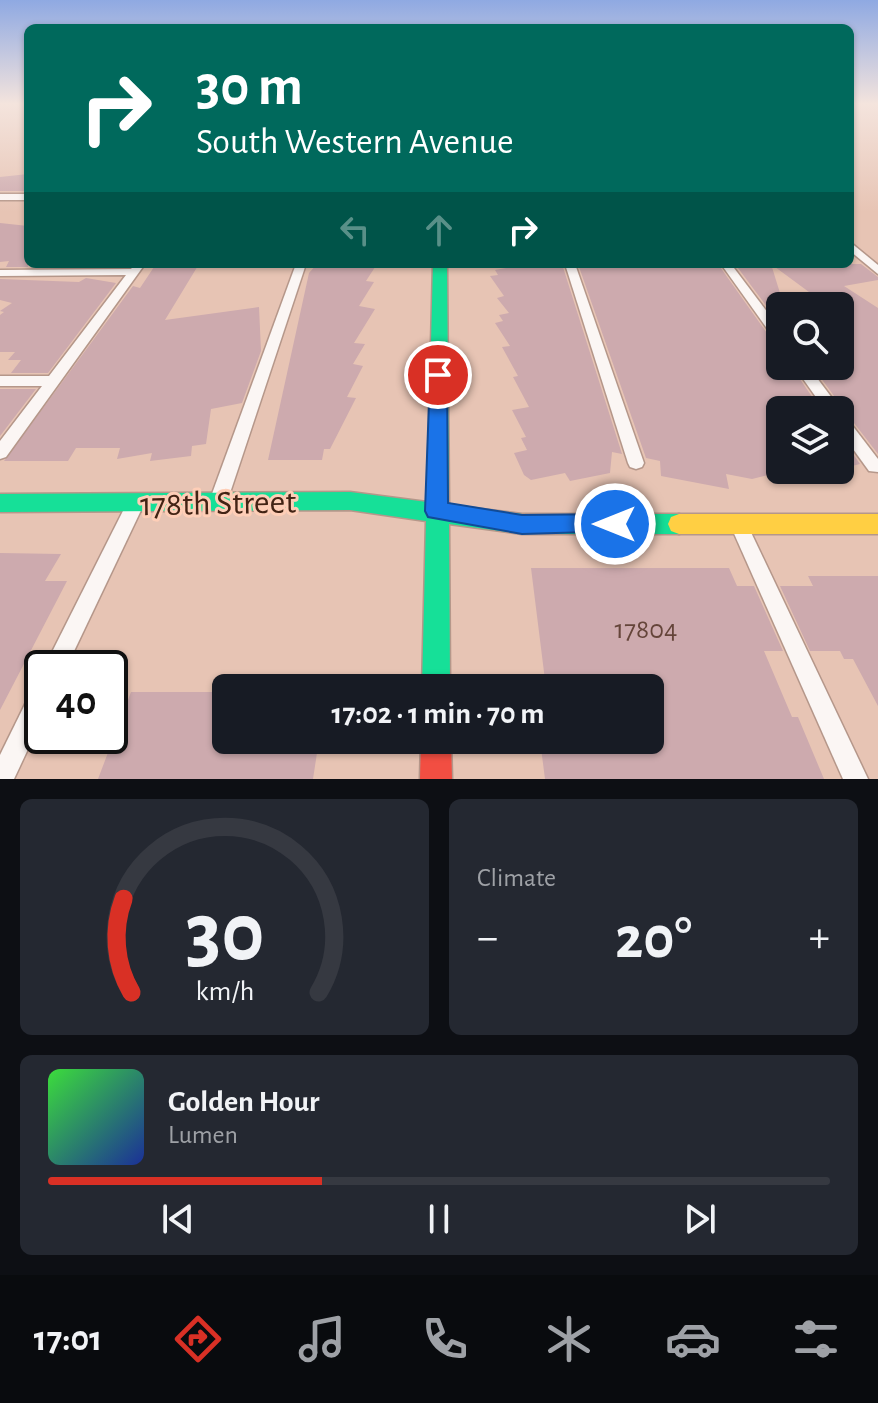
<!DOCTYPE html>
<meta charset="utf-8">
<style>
:root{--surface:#171b24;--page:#242831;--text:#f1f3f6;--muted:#9ea1a6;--line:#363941;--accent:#d93025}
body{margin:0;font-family:"Alegreya Sans",sans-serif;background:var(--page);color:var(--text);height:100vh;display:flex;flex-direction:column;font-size:30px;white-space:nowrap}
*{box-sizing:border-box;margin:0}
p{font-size:26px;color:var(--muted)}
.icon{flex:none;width:44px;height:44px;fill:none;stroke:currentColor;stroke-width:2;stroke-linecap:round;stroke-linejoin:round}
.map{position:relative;height:779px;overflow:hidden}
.drawer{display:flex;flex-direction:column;gap:20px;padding:20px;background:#0d0f14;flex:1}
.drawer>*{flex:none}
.top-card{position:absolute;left:24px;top:24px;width:830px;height:244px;border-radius:12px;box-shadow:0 2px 6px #0004;background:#00695c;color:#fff;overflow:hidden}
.fabs{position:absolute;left:766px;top:292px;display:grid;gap:16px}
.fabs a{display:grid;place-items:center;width:88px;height:88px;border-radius:12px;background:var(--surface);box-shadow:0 2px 6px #0004;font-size:40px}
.speed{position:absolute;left:24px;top:650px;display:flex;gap:16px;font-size:40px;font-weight:700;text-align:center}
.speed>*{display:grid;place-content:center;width:104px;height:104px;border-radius:50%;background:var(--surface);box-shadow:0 2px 6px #0004;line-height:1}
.speed .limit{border:4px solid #111;border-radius:12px;background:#fff;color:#111}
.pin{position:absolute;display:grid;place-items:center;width:68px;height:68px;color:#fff;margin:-34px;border:4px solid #fff;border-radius:50%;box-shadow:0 2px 8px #0007}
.me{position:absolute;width:88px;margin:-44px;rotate:270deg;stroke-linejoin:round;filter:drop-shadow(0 0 6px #0008)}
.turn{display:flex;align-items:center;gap:28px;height:168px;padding:0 40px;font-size:36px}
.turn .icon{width:104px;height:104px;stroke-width:2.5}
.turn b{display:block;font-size:56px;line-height:68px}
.lanes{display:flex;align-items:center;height:76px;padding:0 40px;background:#0003;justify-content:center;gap:40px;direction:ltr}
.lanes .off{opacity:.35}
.big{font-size:60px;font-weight:700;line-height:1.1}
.drawer .widget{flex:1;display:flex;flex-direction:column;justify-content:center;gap:12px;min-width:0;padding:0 28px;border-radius:12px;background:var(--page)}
.drawer .dial{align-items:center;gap:0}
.dial svg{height:208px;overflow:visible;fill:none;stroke:var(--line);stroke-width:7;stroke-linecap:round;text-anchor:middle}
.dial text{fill:var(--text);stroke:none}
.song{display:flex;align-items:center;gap:24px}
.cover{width:96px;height:96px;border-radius:12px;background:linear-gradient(135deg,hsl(120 70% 55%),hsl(230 70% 35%))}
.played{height:8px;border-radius:4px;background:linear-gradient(90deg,var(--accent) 35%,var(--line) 35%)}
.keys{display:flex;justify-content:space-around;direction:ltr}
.heat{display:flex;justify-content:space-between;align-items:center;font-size:44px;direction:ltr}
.drawer .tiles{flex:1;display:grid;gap:20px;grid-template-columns:1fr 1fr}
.widget:last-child{grid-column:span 2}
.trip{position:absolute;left:212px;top:674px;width:452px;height:80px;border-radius:12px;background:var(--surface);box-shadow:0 2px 6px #0004;font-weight:700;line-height:80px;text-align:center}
.tabs{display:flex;height:128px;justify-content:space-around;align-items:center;background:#090b0e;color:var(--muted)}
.tabs .icon{width:56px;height:56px}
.tabs .current{color:var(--accent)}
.tabs b{font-size:36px;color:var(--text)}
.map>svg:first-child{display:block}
.building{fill:#cdaaae}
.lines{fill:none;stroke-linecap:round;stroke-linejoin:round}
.lane-casing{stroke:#b5978a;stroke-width:3}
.fast-casing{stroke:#b5978a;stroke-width:3}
.slow-casing{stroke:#b5978a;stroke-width:3}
.jam-casing{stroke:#b5978a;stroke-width:3}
.lane{fill:#fbf6f4;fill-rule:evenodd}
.fast{fill:#16e098;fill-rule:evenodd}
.slow{fill:#ffcf43;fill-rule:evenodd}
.jam{fill:#f24e42;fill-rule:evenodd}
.route{fill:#1a73e8;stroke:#114b97;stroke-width:2}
.labels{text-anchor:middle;stroke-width:6;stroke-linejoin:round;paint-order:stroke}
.near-number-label{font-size:28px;fill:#65453a}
.near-street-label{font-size:34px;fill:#422314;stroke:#feceb7}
</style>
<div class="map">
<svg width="878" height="779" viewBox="0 0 878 779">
<rect width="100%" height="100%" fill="#e7c4b4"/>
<g class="building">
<polygon points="28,174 28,191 0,191 0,177"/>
<polygon points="0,223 28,226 28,267 6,267 9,261 0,262"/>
<polygon points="156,264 199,264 165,320 259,307 261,351 242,403 211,409 206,444 192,446 191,456 150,461 152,453 117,459 120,448 76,448 68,461 4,461 133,286 140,288"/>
<polygon points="317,264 377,264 366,281 374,282 359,306 375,309 354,343 365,344 353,364 363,366 347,397 356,398 330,449 324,449 322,460 268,460 309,273"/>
<polygon points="508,264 562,264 622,454 612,452 610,473 570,481 565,473 531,480 524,475 514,453 527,450 521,438 526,437 512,410 529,407 513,377 518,376 502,347 510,346 495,323 503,321 499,315 509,313 497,298 504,296 490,276 498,275 495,270 511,267"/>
<polygon points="578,264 718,264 774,343 780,345 780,366 791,366 821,410 780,410 780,472 752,479 726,474 729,489 661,476 660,461 646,458"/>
<polygon points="735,264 861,264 878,277 878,280 844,286 878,308 878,454 847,414 842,412 840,404 812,366 844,366 840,306 828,306 771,264 784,306 780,306 780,324"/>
<polygon points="86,278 116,283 48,373 11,373 21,360 8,360 15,352 0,352 0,315 4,312 0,311 12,303 0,300 0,279 79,282"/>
<polygon points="0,389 36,389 0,436"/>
<polygon points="840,436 860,464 840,469"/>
<polygon points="0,553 61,554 45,581 67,581 0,710"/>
<polygon points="531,568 729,568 737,586 754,586 783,651 764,651 792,717 798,717 824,779 545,779 540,740 650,740 650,688 546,688"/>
<polygon points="808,576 878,576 878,706 853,659 844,659 840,651 810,651 780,586 813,586"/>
<polygon points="131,692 226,692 226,740 319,740 313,779 98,779"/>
</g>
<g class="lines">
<g class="lane-casing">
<g id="lane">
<rect x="0" y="194" width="28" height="6"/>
<polygon points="850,242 878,265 878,274 850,251"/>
<polygon points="135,264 145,264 6,457 0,459 0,441 42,386 0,386 0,376 49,376 126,275 0,276 0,270 131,269"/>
<polygon points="296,264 306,264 227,502 224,507 218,509 212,507 209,502"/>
<polygon points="565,264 575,264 644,463 642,467 636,469 630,467 628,463"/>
<polygon points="721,264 731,264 780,329 780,342 776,341"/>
<polygon points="794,366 808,366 838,406 840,410 825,410"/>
<polygon points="840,415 845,416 878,459 878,472 869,471 840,431"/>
<polygon points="135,497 141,499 144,504 66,668 44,668 129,499"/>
<polygon points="741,521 747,524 868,779 843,779 732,529 735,524"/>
<polygon points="42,683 42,719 14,779 0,779 0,755 34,686"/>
</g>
</g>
<g class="fast-casing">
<polygon id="fast" points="433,264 447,264 449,505 522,514 679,514 687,517 690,524 687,531 679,534 522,534 449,524 450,688 422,688 426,521 350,510 0,512 0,494 350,492 427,502"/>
</g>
<g class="slow-casing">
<polygon id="slow" points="679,514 878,514 878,534 679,534 671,531 668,524 671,517"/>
</g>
<g class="jam-casing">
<polygon id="jam" points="421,740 451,740 452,779 420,779"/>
</g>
<use href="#lane" class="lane"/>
<use href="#fast" class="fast"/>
<use href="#slow" class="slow"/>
<use href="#jam" class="jam"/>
</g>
<linearGradient id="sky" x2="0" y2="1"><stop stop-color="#8fa9e2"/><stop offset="0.49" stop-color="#f4e4dd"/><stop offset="1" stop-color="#f4e4dd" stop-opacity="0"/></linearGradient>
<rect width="878" height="212" fill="url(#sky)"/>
<polygon class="route" points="438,370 447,375 448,503 522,515 615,514 623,517 626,524 623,531 522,534 428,517 425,511 430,375"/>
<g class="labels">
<g class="near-number-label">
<text x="646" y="638">17804</text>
</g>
<g class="near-street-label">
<text transform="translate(218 502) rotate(-1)" y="12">178th Street</text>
</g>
</g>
</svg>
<div class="fabs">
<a><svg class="icon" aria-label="search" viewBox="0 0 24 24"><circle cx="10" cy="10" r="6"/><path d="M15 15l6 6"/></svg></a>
<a><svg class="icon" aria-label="layers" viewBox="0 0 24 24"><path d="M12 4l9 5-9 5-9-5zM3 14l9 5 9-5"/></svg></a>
</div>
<div class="speed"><div class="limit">40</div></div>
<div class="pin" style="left:438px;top:375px;background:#d93025"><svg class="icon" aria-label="arrive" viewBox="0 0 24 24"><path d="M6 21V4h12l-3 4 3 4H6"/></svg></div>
<svg class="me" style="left:615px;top:524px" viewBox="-20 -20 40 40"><circle r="17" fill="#1a73e8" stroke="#fff" stroke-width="3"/><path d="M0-11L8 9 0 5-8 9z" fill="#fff"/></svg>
<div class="trip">17:02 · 1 min · 70 m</div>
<div class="top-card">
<div class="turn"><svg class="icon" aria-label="right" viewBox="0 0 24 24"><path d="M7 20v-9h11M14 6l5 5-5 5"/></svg><div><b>30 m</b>South Western Avenue</div></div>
<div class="lanes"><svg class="icon off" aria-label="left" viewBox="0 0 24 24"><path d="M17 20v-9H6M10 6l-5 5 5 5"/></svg><svg class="icon off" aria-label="ahead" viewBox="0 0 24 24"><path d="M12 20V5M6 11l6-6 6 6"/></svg><svg class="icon" aria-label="right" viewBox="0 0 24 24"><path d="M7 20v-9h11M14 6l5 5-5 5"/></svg></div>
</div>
</div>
<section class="drawer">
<div class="tiles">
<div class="widget dial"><svg viewBox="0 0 100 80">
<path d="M14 69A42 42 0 1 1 86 69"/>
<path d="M14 69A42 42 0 0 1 11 33" stroke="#d93025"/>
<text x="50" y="56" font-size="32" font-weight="700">30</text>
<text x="50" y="72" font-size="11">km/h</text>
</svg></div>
<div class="widget"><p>Climate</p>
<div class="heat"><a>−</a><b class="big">20°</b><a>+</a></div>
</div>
<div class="widget">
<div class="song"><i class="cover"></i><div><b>Golden Hour</b><p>Lumen</p></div></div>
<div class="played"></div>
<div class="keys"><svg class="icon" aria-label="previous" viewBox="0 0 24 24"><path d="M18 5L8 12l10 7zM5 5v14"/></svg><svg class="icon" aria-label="pause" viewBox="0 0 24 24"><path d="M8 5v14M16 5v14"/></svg><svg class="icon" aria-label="next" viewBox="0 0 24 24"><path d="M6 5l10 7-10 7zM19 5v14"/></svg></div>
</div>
</div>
</section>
<nav class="tabs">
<b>17:01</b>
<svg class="icon current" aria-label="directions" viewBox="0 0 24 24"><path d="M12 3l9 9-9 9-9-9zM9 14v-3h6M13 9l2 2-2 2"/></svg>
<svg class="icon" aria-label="music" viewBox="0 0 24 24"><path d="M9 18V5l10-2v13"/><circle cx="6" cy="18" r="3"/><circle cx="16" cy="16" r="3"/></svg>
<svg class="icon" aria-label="phone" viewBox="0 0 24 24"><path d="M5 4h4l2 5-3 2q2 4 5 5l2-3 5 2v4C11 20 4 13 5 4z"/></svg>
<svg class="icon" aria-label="climate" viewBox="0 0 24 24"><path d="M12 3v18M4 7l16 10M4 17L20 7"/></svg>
<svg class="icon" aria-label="car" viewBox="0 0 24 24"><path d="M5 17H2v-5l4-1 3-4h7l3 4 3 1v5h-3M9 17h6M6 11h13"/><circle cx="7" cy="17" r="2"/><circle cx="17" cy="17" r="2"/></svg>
<svg class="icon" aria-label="filters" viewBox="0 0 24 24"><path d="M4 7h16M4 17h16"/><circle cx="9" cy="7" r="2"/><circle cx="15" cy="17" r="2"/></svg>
</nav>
